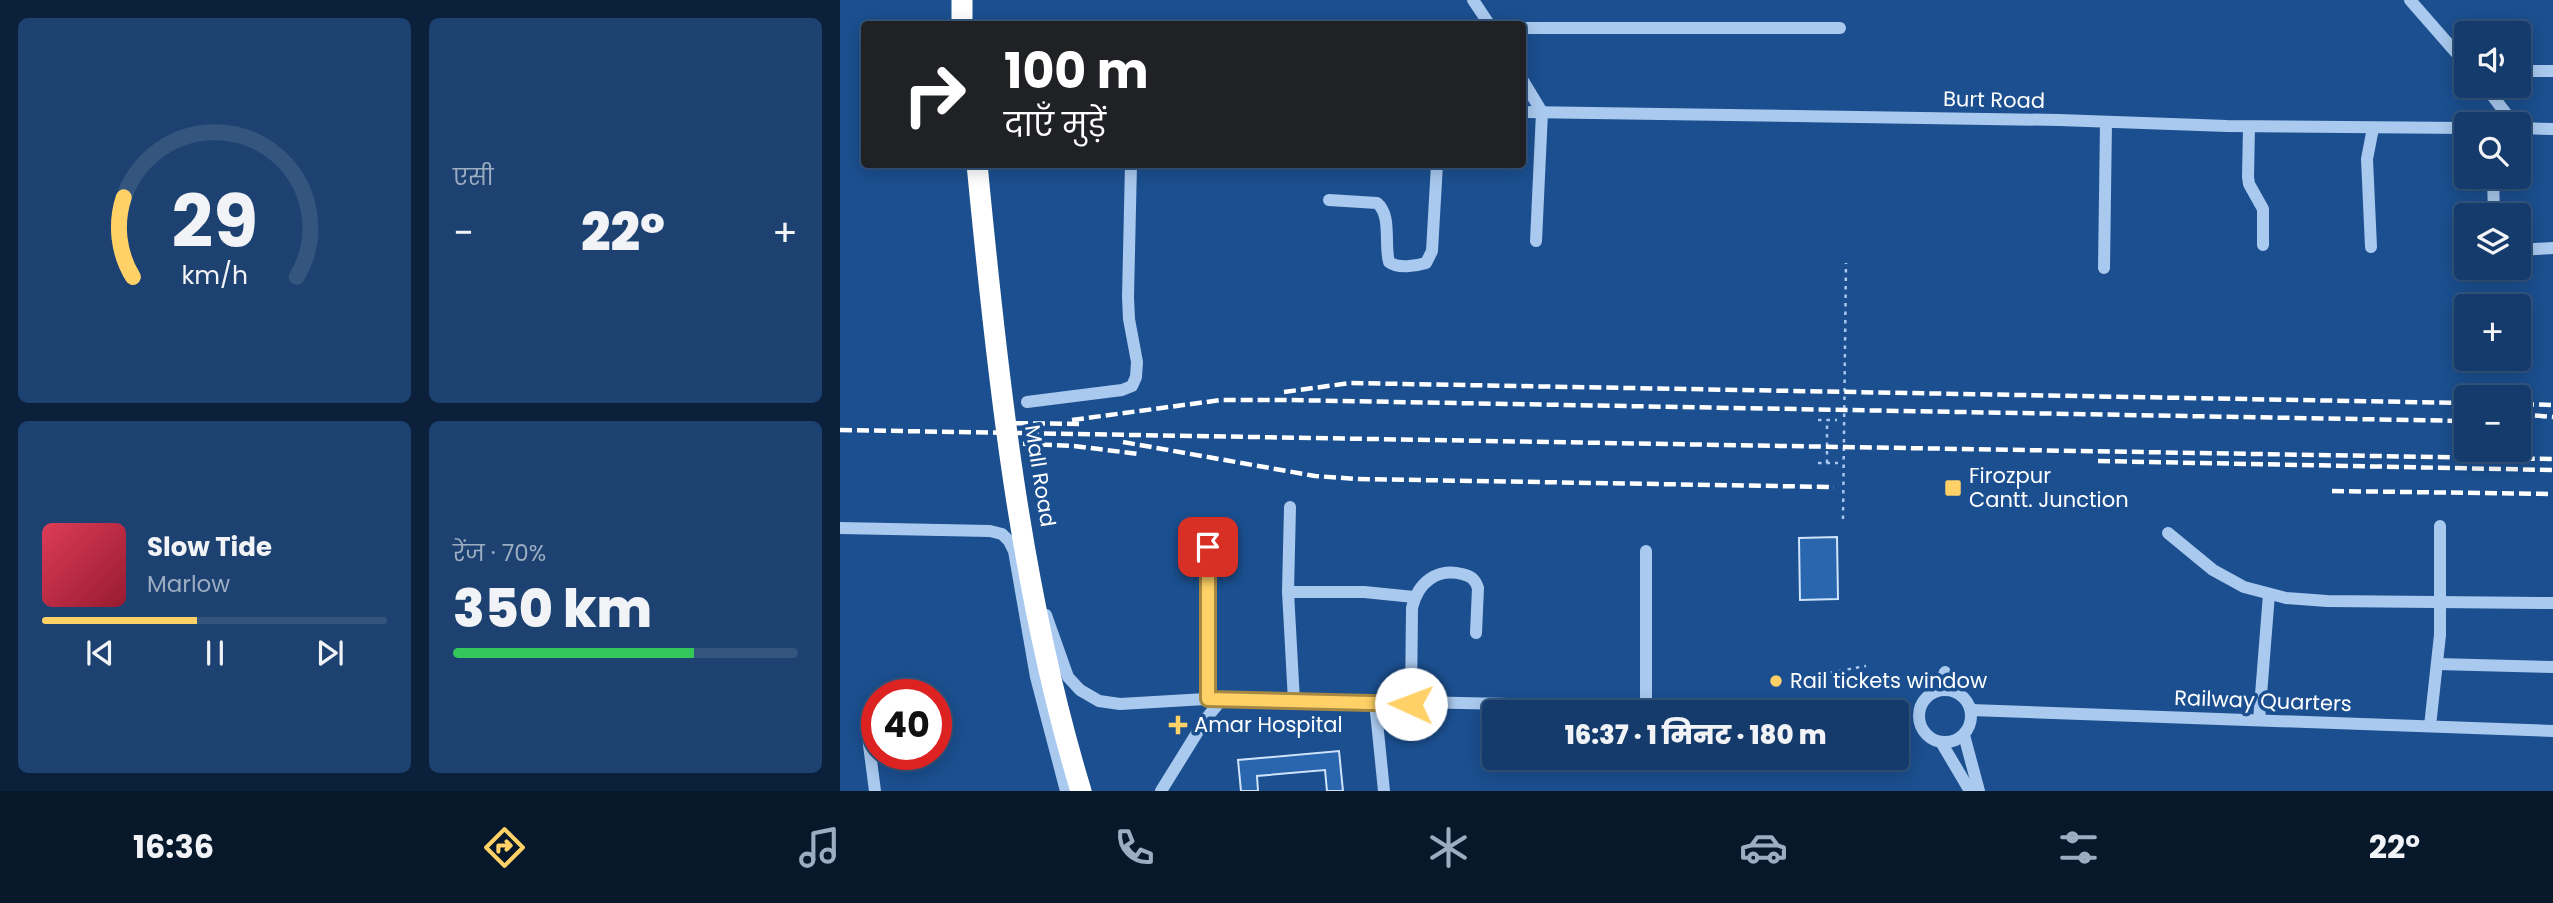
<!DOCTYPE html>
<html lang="hi">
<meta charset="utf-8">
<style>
:root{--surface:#143b6b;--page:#1d4271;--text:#f1f3f6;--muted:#9dadc1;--line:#33557e;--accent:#ffd166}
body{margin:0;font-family:Poppins,"Noto Sans Devanagari",sans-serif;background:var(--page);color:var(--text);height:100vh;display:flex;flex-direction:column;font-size:26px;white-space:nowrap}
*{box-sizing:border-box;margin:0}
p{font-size:23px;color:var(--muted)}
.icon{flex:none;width:38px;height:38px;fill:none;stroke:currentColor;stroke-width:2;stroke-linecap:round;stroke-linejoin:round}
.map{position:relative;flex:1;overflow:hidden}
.details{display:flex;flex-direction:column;gap:18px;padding:18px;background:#0b203b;width:840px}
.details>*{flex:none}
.banner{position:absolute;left:21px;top:21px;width:665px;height:147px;border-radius:7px;box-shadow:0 4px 18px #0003,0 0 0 2px var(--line);background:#202124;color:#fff;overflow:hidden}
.buttons{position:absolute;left:1614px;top:21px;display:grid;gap:14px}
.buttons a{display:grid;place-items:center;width:77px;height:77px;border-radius:7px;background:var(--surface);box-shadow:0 4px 18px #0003,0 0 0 2px var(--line);font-size:35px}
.speed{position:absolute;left:21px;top:679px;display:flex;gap:14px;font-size:35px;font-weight:700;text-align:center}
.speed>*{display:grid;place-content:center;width:91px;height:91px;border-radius:50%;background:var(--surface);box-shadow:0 4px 18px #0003,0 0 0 2px var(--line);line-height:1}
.speed .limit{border:10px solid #d22;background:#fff;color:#111}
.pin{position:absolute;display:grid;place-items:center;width:60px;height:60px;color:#fff;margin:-30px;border-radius:14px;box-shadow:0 4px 10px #0006}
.me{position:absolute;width:77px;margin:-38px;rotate:272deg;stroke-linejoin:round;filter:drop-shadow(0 0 5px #0008)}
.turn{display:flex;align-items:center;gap:24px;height:147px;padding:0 28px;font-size:32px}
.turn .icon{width:91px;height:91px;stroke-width:2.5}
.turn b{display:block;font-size:49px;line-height:60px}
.big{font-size:52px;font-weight:800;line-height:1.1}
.details .tile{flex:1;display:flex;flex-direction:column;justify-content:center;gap:10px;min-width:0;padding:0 24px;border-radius:10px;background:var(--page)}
.details .dial{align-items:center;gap:0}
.dial svg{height:182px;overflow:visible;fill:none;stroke:var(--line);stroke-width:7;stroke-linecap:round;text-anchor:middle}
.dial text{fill:var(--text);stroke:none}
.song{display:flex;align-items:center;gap:21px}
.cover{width:84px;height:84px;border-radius:10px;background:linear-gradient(135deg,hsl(350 70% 55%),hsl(350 70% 35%))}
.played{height:7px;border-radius:4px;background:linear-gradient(90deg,var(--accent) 45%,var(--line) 45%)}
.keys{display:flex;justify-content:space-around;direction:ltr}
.heat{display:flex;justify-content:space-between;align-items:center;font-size:38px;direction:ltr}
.charge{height:10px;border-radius:5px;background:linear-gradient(90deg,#34c759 70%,var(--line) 0)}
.details .tiles{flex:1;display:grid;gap:18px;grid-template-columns:repeat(2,1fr)}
.trip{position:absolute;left:642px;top:700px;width:427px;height:70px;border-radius:7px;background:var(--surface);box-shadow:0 4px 18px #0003,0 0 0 2px var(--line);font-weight:800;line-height:70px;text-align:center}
.tab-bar{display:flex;height:112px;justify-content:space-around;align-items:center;background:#08182b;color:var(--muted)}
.tab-bar .icon{width:49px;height:49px}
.tab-bar .active{color:var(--accent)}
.tab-bar b{font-size:32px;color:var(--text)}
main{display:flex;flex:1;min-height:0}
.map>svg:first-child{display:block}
.building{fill:#2a66ad;stroke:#cfe3fa;stroke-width:2}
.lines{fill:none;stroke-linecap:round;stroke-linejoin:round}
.path{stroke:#a9c9ee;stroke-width:2.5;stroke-dasharray:3.5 5;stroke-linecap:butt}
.minor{stroke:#a9c9ee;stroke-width:12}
.highway{stroke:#fff;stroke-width:21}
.rail{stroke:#fff;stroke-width:4.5;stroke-dasharray:12 5;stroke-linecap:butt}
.highway-bridge{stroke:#fff;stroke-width:21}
.route-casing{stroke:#a68842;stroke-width:18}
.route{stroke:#ffd166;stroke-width:12}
.poi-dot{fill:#ffd166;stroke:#1b4f8f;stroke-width:2.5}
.labels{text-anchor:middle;stroke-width:7;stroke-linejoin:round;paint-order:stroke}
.street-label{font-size:21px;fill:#fff;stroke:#1b4f8f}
.poi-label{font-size:21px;fill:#fff;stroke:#1b4f8f;text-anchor:start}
</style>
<main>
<section class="details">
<div class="tiles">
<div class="tile dial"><svg viewBox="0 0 100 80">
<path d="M14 69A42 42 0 1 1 86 69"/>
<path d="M14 69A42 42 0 0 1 10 34" stroke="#ffd166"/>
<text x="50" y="56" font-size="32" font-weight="700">29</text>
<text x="50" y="72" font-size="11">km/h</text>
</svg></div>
<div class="tile"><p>एसी</p>
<div class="heat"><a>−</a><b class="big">22°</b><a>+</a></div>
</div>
<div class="tile">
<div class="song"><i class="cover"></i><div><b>Slow Tide</b><p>Marlow</p></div></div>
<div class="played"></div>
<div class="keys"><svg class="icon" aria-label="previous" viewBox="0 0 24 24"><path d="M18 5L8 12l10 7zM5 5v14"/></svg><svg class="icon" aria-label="pause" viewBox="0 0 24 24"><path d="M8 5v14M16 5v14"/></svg><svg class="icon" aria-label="next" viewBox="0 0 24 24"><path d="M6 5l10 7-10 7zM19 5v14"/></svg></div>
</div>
<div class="tile"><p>रेंज · 70%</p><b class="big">350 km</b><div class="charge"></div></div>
</div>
</section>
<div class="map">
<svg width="1713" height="791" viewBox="0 0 1713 791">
<rect width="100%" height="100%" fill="#1b4f8f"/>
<g class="building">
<polygon points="997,537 998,599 960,600 959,538"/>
<polygon points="499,751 503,791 487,791 485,770 417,776 418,791 401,791 398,760"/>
</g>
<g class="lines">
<g class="path">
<polyline points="978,420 997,420"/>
<polyline points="978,463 998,463"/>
<polyline points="987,463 987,420"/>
<polyline points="1003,519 1006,263"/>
<polyline points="949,680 1026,666"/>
</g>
<g class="minor">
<polyline points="633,0 649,24"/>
<polyline points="1570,0 1626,64"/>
<polyline points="682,28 1000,28"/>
<polyline points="1678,71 1713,71"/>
<polyline points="682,79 702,112 696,241"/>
<polyline points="1645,86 1674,124"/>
<polyline points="682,112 1219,120 1387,126 1626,128"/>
<polyline points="1409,127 1408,177 1409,184 1423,209 1423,245"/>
<polyline points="1678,128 1713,129"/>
<polyline points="1653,177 1654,215"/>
<path d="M489,200L537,203C552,215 544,245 549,262C558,269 576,266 586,263L592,251L597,164"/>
<polyline points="1531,247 1527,159 1533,128"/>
<polyline points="1678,250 1713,248"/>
<polyline points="1264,268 1266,122"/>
<polyline points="187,402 282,390 292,386 296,377 297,362 289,319 288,297 291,164"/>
<polyline points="450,507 448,592 454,701"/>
<polyline points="0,528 150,531 162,534 169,541 174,551 196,677 226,791"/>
<polyline points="1328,533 1373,570 1404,587 1446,598 1487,601 1713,603"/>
<polyline points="368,546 368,699"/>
<polyline points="448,592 524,592 574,597"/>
<polyline points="206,615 228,677 240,690 259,701 280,704 383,698"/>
<polyline points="1597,664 1713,667"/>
<polyline points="1099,690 1105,672"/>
<circle cx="1105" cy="716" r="26"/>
<polyline points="535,702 544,791"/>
<path d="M571,704L572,608C578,582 597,568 622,574C631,576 635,579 638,588L636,633"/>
<polyline points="806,709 806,551"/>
<polyline points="1131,710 1713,731"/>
<polyline points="1419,720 1429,594"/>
<polyline points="26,722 35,791"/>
<polyline points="1590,726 1600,635 1600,526"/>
<polyline points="1124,735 1139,791"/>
<polyline points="1101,742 1130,791"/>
<polyline points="321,791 365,720 383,698 669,704 865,712 1020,709 1054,712"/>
</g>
<polyline class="highway" points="122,0 122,24"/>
<g class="rail">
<polyline points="444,392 510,383 1626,403"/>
<polyline points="1682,404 1713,405"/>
<polyline points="1678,414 1713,417"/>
<polyline points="232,420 381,400 446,400 1626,421"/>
<polyline points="159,423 243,424"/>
<polyline points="0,430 1713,459"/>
<polyline points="283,442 475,476 518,479 994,487"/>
<polyline points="166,443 234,446 299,454"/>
<polyline points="1258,461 1713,470"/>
<polyline points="1492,491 1713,494"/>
</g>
<path class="highway-bridge" d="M137,164C157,372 180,591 241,791"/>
</g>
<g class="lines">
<g class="route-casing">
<polyline id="route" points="368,547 368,699 571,704"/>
</g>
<use href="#route" class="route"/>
</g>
<g class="poi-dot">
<rect x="1104" y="479" width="18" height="18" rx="3.5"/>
<circle cx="936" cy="681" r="7"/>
<path d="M334.5 714.5h7v7h7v7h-7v7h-7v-7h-7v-7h7z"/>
</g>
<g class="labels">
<g class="street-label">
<text transform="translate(1154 100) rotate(1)" y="7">Burt Road</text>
<text transform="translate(200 476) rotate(81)" y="7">Mall Road</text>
<text transform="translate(1423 701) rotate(2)" y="7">Railway Quarters</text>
</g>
<g class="poi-label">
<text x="1129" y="483">Firozpur<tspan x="1129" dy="24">Cantt. Junction</tspan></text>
<text x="950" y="688">Rail tickets window</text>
<text x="354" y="732">Amar Hospital</text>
</g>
</g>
</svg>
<div class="buttons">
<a><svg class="icon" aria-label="sound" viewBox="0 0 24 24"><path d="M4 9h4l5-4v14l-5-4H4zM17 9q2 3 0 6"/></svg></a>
<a><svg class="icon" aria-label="search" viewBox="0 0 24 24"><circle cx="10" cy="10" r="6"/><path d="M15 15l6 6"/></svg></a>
<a><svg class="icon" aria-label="layers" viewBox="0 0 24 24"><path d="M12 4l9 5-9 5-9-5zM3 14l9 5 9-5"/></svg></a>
<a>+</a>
<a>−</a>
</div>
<div class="speed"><div class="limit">40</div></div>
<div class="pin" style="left:368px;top:547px;background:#d93025"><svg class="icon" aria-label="arrive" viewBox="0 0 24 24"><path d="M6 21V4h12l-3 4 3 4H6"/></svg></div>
<svg class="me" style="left:571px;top:704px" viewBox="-20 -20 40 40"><circle r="19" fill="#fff"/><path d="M0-13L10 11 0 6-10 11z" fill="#ffd166"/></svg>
<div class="trip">16:37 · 1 मिनट · 180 m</div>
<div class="banner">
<div class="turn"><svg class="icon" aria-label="right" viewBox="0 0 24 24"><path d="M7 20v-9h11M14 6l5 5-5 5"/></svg><div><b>100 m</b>दाएँ मुड़ें</div></div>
</div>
</div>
</main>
<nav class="tab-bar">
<b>16:36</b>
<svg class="icon active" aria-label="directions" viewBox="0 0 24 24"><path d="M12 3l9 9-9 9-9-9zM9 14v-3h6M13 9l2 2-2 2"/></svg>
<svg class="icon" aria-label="music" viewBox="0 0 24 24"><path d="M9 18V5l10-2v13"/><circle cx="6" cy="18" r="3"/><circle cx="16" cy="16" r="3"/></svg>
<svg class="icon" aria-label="phone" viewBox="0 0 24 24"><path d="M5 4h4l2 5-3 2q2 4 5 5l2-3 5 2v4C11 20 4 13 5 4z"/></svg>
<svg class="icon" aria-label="climate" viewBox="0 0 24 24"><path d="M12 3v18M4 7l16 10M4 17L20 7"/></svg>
<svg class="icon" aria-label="car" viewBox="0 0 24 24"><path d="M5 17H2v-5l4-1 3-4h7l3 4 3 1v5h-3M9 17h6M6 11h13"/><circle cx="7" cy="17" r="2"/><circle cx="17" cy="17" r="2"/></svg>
<svg class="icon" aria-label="filters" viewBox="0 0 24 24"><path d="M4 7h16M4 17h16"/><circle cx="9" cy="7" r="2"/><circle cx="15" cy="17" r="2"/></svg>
<b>22°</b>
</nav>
